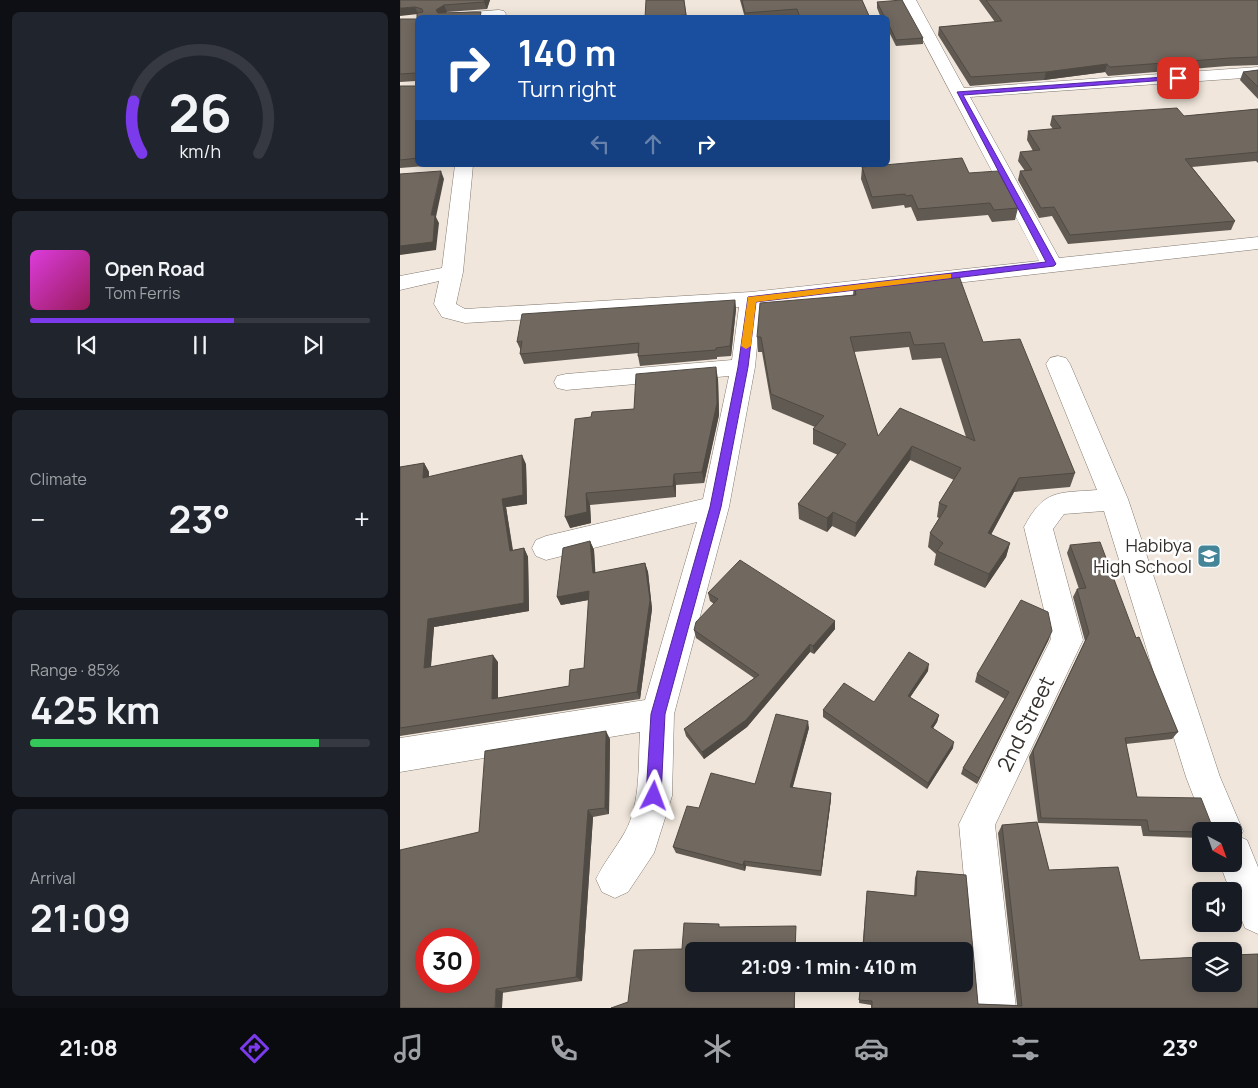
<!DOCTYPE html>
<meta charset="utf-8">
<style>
:root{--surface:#171b24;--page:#20242c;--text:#f1f3f6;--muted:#9ea1a6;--line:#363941;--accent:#7c3aed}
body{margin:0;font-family:Manrope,sans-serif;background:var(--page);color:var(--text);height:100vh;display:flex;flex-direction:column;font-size:19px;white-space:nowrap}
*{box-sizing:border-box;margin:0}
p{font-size:16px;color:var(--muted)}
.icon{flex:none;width:28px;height:28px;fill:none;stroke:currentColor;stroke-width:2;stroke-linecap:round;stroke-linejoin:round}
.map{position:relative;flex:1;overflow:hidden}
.panel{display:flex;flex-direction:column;gap:12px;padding:12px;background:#0d0f14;width:400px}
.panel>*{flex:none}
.hud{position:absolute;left:15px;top:15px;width:475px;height:152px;border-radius:8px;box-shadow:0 2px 12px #0003;background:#1a4fa0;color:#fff;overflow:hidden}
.needle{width:32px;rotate:139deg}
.controls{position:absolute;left:792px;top:822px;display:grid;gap:10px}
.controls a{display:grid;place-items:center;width:50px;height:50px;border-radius:8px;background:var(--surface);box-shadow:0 2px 12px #0003;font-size:25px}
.speed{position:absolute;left:15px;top:928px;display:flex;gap:10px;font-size:25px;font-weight:700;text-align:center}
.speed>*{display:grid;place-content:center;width:65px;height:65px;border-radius:50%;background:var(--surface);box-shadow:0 2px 12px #0003;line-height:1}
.speed .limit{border:8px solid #d22;background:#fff;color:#111}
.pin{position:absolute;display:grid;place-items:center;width:42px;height:42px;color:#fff;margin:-21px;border-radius:10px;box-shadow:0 2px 8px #0006}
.me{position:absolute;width:55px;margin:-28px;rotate:3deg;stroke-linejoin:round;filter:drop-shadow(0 0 4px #0008)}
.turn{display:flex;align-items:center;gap:18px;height:105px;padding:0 20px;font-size:22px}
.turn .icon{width:65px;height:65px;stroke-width:2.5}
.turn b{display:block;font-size:35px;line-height:42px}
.lanes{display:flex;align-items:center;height:48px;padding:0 20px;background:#0003;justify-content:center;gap:25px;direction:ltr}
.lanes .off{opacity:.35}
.big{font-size:38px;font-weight:700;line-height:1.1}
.panel .card{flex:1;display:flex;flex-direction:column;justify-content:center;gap:8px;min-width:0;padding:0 18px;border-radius:8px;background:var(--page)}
.panel .dial{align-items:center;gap:0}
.dial svg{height:130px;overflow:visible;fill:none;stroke:var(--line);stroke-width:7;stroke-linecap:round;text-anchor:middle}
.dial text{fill:var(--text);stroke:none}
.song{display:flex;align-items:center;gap:15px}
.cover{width:60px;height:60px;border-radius:8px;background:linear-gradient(135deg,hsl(300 70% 55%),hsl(330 70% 35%))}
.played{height:5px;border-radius:2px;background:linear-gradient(90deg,var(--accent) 60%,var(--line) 60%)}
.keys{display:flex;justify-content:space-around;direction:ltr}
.heat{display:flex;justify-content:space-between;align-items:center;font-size:28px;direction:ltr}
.charge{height:8px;border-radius:4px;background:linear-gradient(90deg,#34c759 85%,var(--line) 0)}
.trip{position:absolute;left:285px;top:942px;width:288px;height:50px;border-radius:8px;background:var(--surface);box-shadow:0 2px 12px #0003;font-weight:700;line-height:50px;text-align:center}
.menu{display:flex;height:80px;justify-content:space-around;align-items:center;background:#090b0e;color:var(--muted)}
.menu .icon{width:35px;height:35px}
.menu .selected{color:var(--accent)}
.menu b{font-size:22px;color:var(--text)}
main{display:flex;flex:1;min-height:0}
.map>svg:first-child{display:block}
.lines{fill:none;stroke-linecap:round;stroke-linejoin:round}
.minor-casing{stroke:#837a71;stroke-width:1}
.minor{fill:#fff;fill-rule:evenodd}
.wall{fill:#615a53;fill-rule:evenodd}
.shaded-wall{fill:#4f4a43}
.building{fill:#716960;stroke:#4f4a43;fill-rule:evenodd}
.route{fill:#7c3aed;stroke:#51269a}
.slow{fill:#f59e0b}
.labels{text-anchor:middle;stroke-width:5;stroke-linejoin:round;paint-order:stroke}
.poi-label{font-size:18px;fill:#34302c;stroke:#fff;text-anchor:end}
.near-street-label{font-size:21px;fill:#34302c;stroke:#fff}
</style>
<main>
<section class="panel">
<div class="card dial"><svg viewBox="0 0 100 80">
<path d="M14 69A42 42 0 1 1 86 69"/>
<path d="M14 69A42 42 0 0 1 9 37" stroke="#7c3aed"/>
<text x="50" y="56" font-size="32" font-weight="700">26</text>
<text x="50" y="72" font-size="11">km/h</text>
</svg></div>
<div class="card">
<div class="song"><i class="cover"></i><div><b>Open Road</b><p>Tom Ferris</p></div></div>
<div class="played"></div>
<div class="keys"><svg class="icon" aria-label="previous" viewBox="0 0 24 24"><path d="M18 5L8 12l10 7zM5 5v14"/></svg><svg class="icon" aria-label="pause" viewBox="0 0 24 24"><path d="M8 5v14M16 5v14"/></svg><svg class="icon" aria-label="next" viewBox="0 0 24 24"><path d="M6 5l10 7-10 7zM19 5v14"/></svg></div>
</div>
<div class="card"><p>Climate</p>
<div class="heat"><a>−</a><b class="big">23°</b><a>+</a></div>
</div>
<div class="card"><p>Range · 85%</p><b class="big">425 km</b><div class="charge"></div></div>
<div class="card"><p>Arrival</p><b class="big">21:09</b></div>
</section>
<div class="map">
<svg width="858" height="1008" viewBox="0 0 858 1008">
<rect width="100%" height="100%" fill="#f0e6db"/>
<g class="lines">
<g class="minor-casing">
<g id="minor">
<path d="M502,0H516L564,88L858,67V77L570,97L659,258L858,237V249L361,305L355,367L329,507L274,714L272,796L254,853L228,892L215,898L202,892L196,879C204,862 216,848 225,832C241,803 238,764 240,732L0,772V738L245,700L297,522L146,560L136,556L132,548L136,540L146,536L303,499L329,376L166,390L157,388L154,382L157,376L166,374L332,360L339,307L65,323L42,317L34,304L39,281L0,290V276L42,268L55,165H73L63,272L56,304L65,309L351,292L639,261Z"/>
<polygon points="99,10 104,11 106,14 104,17 40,18 47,14"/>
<path d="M658,356L666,358L670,364L728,499L820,777L843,831L840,837L847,840L858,867V934L845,928L834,901V891H830L820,864H834V831H807L786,777L704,511L664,514L653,529L683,640L595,825L616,1008H576L559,824L651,639L624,527C644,489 658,493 697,490L646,364L650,358Z"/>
</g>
</g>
<use href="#minor" class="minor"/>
</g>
<g class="wall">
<polygon points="0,0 90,0 87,9 47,12 18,18 18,165 39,165 0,168 0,86 16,86 16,81 0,82 0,19 17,19 17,14"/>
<polygon points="284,0 287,18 245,18"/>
<polygon points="340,0 462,0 470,18 345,18"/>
<polygon points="579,0 858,0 858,65 827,66 708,76 705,72 644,80 570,86 538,35 539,27 595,22"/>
<polygon points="477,2 523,38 523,44 496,46 488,30 488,18 481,18 477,8"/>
<polygon points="858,70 858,99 840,80 843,72"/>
<polygon points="858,109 858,163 856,161 792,167 835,221 831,230 668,244 652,216 639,218 618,180 620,171 625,171 618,161 620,152 633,151 627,140 628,131 653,129 650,125 652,116 784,116"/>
<polygon points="462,167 569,173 618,208 615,220 592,222 588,215 517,221 511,207 505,208 504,205 472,209 461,179"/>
<path d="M454,285L583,342L675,473L670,487L614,492L591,535L610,543L606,557L585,588L534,565L536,554L528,547L530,533L539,518L537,517L539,503L554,480L510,460L455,537L432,526L427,532L399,519L398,504L438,455L413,444V429L415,427L372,409L362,352H358L357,337L453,295ZM509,347L512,360L541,358L566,437L478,436L454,352Z"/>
<polygon points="335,300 336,309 331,356 317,357 317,359 240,366 238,356 238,353 124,364 120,354 121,351 117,342"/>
<polygon points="318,379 319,415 304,483 276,485 276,497 190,505 191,523 170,528 191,417 234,409"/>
<polygon points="24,463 29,472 29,477 126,464 127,504 106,507 113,550 124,548 128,557 129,611 34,627 31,667 98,662 98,698 169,686 184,668 189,600 161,605 157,597 190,541 194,550 195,573 245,563 248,572 252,609 240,699 0,736 0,467"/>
<polygon points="670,545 736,638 778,732 772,739 726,744 737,797 801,831 801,838 743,836 741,826 638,823 629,757 685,641 673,597 677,589 679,589 667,553"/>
<polygon points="308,593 435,621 435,629 414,654 410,652 347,727 304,759 286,736 284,729 354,678 296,638 294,630 314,604 310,601"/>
<polygon points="649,639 577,784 561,774 563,768 605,699 575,682 577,674"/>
<polygon points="528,671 510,697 539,715 537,722 533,728 553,748 527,789 423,717 423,710 474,702"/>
<polygon points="409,728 392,788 431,793 431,799 421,876 346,866 345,871 276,853 273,847 355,784"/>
<polygon points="210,739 209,814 193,817 182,981 0,1008 79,832"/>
<polygon points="637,822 649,870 718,867 740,960 801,957 801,984 834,984 834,955 858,954 858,1008 471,1008 471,1005 459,1003 460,984 564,984 564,951 462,951 467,891 514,896 515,878 517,871 566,875 578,1004 617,1005 598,833 602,825"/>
</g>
<g class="shaded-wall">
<polygon points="85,0 90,0 87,9 84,2"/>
<polygon points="44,5 47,12 38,18 36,10"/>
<polygon points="15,7 18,14 0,16 0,8"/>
<polygon points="707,64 705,72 644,80 646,72"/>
<polygon points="41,171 44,179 36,217 39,223 36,250 0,255 0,246 31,215"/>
<polygon points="335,300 336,309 331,356 330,346"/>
<polygon points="316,367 318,379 319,415 304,483 302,472"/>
<polygon points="512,446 510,460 455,537 456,523"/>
<polygon points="122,455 126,464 127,504 106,507 114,560 110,551 102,499"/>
<polygon points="24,463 29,472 29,487 23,478"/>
<polygon points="274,474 276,485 276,497 273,486"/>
<polygon points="619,478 614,492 584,547 588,533"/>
<polygon points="186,493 190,505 191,523 170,528 165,517"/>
<polygon points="433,512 432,526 427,532 427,518"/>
<polygon points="190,541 194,550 196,582 193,573"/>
<polygon points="610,543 606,557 585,588 589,574"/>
<polygon points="124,548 128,557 129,611 34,627 30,676 24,668 28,619"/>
<polygon points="245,563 248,572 252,609 240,699 237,692"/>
<polygon points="189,591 193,599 161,605 157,597"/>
<polygon points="435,621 435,629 414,654 413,646"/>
<polygon points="652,631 649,639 577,784 579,778"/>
<polygon points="410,644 410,652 347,727 304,759 302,752"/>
<polygon points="93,655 98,662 98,706 92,699"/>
<polygon points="529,664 528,671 507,702 508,696"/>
<polygon points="539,715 537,722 530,733 531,727"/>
<polygon points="408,721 409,728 391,794 390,787"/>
<polygon points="206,731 210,739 209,814 205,808"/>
<polygon points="554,742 553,748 527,789 528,783"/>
<polygon points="431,793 431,799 421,876 421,871"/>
<polygon points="188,810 193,817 182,981 176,977"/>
<polygon points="344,861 346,866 345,871 343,865"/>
<polygon points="395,984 395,1008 394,1008"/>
<polygon points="96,989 103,992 102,1008 95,1008"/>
</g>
<g class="building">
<polygon points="0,0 85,0 84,2 44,5 36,10 38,13 81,12 80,18 18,18 18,158 0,160 0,86 16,86 16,73 0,74 0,19 17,19 17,13 23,12 22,9 15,7 0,8"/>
<polygon points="246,0 284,0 286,15 245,18"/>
<polygon points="342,0 462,0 470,18 400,18 397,9 345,13"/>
<polygon points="502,0 523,38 496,40 488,23 488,18 485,18 477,2"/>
<polygon points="586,0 858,0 858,57 830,58 710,67 707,64 646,72 571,77 539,27 602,21"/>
<polygon points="858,70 858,87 843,72"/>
<polygon points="777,108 784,116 858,109 858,152 785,159 835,221 670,235 654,207 641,208 620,171 632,170 620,152 640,150 628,131 661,128 652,116"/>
<polygon points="562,158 569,173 598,171 618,208 594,210 590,203 518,209 512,195 506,196 505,194 472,197 462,167"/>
<polygon points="41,171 31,215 35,215 33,242 0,246 0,174"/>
<path d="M559,276L583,342L620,339L675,473L619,478L588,533L610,543L589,574L537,551L543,543L530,533L547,506L539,503L561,468L512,446L456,523L433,512L427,518L398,504L446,444L413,429L424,416L371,394L361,337H357L360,303L456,295L454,285ZM510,332L514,345L544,343L575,441L500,408L478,436L450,337Z"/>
<polygon points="335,300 330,346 316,348 316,350 238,356 239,343 120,354 122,341 117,342 122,314"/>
<polygon points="316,367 317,403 302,472 274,474 273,486 186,493 187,512 165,517 175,419 191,417 192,412 234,409 236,374"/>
<polygon points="122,455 123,495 102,499 110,551 124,548 124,603 28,619 24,668 93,655 92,699 169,686 170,670 184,668 189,591 157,597 163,548 190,541 193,573 245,563 250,600 237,692 0,728 0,467 24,463 23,478"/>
<polygon points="700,542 736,638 739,637 778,732 725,738 737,797 801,798 812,826 816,827 817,831 801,831 801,832 749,831 747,820 641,818 633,751 689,633 677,589 686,588 670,545"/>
<polygon points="340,560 435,621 413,646 410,644 346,720 302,752 284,729 359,675 294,630 296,622 318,599 308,593"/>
<polygon points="621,600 648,612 652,631 579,778 563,768 609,692 577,674"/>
<polygon points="509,652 529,664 508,696 539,715 531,727 554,742 528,783 423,710 444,683 474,702"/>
<polygon points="376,714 408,721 390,787 431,793 421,871 344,861 343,865 273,847 287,806 299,808 311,773 355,784"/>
<path d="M206,731L205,808L188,810L176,977L96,989L95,1008H0V850L79,832L85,751ZM26,939H69V981H26Z"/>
<polygon points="637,822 649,870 718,867 740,960 801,957 801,984 834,984 834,955 858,954 858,1008 472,1008 472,1001 459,1000 461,984 564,984 564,951 463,951 467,891 516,896 517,871 566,875 578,1004 622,1006 602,825"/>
<polygon points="284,923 319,924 319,927 396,926 395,951 294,951 294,984 395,984 394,1008 211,1008 228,1002 234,950 282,949"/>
</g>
<polygon class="route" points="778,76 781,79 563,95 656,264 654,266 356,302 348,367 321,507 265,714 261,796 259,801 254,803 248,801 246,796 251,714 310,507 338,367 348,297 646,262 557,92"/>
<polygon class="slow" points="548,274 551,274 551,278 356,302 351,346 346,349 341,346 348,297"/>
<defs>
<g id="school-square" transform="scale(1.25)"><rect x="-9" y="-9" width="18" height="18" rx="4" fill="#448598" stroke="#fff"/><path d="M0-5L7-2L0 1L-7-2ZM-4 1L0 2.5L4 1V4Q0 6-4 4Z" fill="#fff"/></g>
</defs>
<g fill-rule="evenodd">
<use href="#school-square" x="809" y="556"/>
</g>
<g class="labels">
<g class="poi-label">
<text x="792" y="552">Habibya<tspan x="792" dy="21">High School</tspan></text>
</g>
<g class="near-street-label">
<text transform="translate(626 724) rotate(-64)" y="7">2nd Street</text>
</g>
</g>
</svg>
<div class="controls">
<a><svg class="needle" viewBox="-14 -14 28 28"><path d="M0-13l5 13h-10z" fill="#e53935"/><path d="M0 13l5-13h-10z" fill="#9ea1a6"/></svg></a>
<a><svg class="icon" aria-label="sound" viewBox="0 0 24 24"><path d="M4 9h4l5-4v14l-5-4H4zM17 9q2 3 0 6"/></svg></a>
<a><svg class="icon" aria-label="layers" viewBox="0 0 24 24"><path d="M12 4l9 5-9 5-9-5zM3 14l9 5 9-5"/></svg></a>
</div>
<div class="speed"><div class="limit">30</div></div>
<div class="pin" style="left:778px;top:78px;background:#d93025"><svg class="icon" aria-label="arrive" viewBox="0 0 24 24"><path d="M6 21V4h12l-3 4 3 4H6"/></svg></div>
<svg class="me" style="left:254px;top:796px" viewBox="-20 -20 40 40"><path d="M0-17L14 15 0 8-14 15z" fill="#7c3aed" stroke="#fff" stroke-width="4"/></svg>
<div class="trip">21:09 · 1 min · 410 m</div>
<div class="hud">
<div class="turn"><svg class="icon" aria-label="right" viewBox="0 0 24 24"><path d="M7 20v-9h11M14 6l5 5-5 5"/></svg><div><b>140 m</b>Turn right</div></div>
<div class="lanes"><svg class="icon off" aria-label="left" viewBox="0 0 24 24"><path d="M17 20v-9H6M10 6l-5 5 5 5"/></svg><svg class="icon off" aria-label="ahead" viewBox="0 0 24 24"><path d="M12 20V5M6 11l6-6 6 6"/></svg><svg class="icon" aria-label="right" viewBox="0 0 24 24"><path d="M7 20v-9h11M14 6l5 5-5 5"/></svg></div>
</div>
</div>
</main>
<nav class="menu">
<b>21:08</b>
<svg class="icon selected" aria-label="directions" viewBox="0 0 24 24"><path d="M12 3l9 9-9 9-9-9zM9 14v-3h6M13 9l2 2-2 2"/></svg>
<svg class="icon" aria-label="music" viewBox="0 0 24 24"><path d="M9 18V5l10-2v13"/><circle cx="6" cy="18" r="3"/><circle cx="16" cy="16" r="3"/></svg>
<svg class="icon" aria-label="phone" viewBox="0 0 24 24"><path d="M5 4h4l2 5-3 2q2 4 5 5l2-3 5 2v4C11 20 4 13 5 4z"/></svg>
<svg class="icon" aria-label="climate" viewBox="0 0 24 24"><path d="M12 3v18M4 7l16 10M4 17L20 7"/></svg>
<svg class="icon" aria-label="car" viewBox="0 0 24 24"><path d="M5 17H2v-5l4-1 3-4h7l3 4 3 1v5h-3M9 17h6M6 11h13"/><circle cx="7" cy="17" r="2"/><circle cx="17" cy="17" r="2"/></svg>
<svg class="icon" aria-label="filters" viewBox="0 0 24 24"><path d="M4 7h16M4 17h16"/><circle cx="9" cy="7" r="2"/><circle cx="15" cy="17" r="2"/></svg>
<b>23°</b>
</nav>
